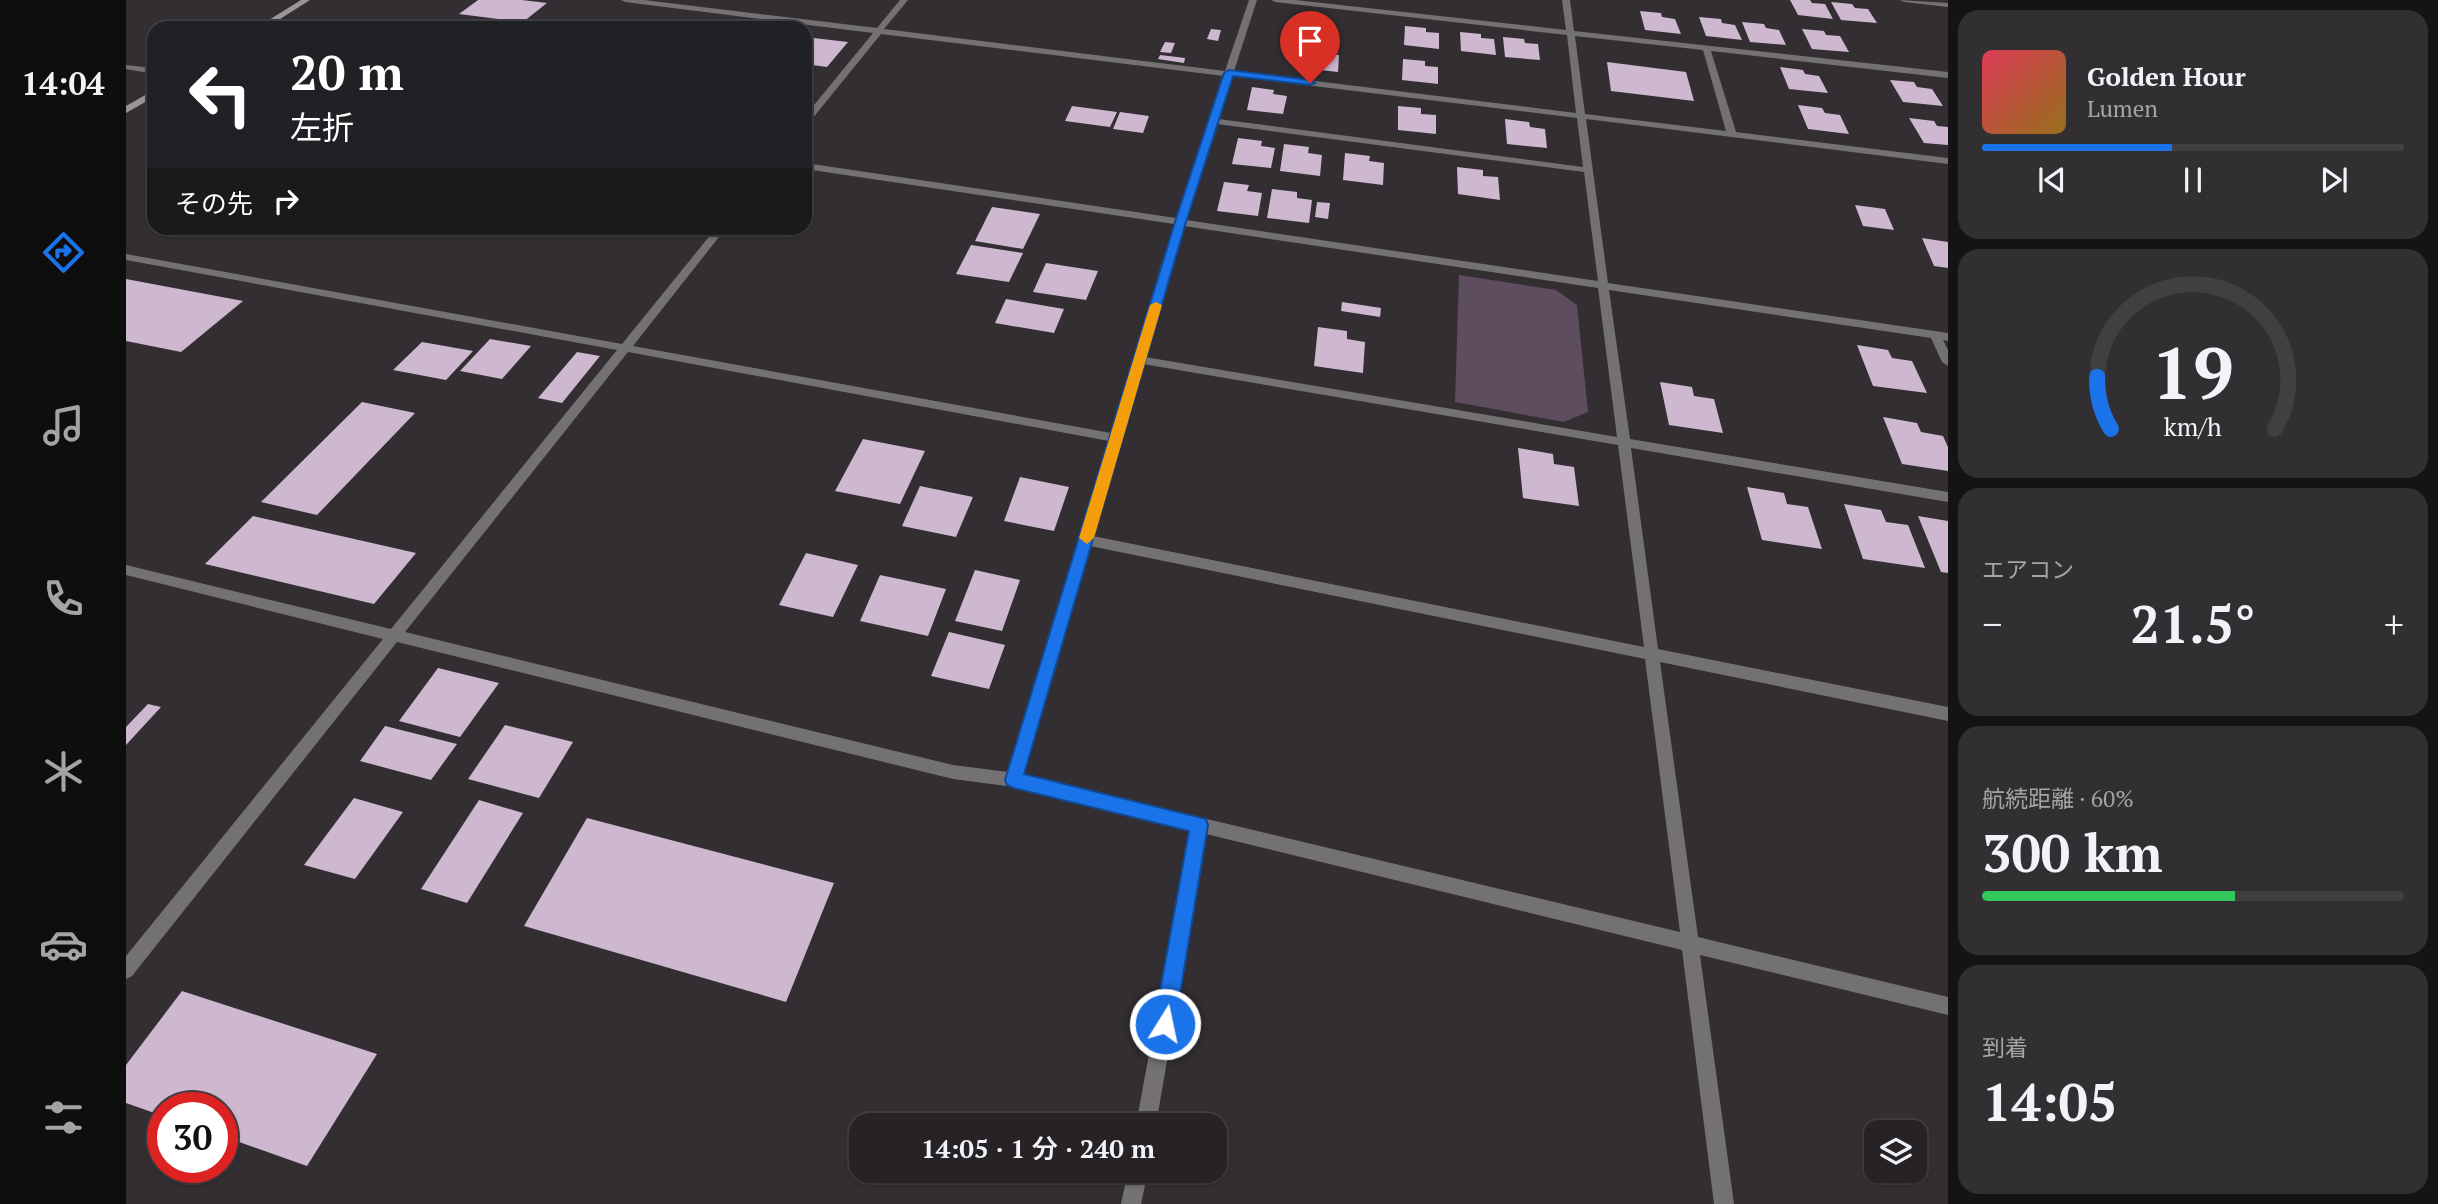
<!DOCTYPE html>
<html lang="ja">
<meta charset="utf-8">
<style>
:root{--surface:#262226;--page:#322f32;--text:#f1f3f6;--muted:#a4a4a7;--line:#423f43;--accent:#1a73e8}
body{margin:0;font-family:"PT Serif","Noto Sans JP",serif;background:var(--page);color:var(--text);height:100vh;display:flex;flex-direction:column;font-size:26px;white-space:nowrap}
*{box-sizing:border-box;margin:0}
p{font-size:23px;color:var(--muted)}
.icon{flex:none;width:38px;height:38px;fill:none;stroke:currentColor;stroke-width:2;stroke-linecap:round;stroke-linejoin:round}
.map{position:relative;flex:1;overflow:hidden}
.sheet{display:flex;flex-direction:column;gap:10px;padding:10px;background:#151315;width:490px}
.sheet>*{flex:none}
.guide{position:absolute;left:21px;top:21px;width:665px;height:214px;border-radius:21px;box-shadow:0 2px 5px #0004,0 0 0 2px var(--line);background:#202124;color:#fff;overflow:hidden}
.tools{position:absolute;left:1738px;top:1120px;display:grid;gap:14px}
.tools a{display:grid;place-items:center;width:63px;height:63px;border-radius:14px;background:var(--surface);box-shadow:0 2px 5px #0004,0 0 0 2px var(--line);font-size:35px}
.speed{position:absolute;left:21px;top:1092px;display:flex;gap:14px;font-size:35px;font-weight:700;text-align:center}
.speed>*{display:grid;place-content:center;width:91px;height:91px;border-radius:50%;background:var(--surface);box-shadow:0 2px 5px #0004,0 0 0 2px var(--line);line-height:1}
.speed .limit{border:10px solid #d22;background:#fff;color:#111}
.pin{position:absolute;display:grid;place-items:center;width:60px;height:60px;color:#fff;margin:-72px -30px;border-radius:50% 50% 50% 0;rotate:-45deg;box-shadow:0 0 7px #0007}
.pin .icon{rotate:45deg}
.me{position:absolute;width:77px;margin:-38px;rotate:10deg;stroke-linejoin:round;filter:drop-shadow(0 0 5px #0008)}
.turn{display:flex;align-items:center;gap:24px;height:147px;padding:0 28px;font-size:32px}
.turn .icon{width:91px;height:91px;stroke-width:2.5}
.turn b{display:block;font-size:49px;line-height:60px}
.then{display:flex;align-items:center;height:66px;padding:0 28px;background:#0003;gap:14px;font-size:26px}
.big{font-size:52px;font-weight:600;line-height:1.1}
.sheet .tile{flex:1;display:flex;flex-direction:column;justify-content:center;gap:10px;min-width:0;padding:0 24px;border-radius:21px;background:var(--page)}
.sheet .dial{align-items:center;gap:0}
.dial svg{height:182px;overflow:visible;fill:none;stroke:var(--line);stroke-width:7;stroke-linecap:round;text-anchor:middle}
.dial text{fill:var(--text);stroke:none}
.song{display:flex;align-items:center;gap:21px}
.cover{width:84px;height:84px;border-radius:10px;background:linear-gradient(135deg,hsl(350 70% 55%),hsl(40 70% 35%))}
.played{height:7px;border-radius:4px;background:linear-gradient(90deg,var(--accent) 45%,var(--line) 45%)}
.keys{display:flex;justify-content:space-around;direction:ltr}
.heat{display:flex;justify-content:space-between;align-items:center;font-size:38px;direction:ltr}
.charge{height:10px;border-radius:5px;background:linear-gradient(90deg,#34c759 60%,var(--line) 0)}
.trip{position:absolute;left:723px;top:1113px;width:378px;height:70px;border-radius:21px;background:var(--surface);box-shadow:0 2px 5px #0004,0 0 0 2px var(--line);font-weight:600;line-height:70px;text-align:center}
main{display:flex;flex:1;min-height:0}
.menu{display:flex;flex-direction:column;width:126px;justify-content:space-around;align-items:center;background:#0f0e0f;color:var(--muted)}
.menu .icon{width:49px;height:49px}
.menu .active{color:var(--accent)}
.menu b{font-size:32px;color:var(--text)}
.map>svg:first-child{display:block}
.green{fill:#5d4d5e}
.building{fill:#ceb8d0}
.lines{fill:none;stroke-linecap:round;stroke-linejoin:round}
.street{fill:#737173;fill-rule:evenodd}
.secondary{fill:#999599;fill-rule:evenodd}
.route{fill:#1a73e8;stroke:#114b97;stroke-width:2}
.slow{fill:#f59e0b}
</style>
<main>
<nav class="menu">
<b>14:04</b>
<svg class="icon active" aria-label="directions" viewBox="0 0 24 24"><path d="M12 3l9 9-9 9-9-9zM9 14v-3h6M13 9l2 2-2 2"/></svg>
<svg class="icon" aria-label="music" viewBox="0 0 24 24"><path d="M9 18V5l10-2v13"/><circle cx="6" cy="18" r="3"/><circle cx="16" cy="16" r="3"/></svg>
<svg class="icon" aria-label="phone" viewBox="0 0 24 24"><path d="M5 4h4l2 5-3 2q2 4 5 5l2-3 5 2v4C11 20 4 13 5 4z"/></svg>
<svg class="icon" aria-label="climate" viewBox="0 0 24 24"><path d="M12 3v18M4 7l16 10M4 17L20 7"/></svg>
<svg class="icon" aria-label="car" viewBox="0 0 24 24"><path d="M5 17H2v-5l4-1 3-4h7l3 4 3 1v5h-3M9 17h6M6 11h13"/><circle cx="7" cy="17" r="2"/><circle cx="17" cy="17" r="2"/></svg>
<svg class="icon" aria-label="filters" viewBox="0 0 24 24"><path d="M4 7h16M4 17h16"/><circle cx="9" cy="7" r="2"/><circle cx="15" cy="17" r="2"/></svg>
</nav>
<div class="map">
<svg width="1822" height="1204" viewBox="0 0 1822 1204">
<rect width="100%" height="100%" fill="#322e32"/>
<polygon class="green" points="1333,275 1430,290 1451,305 1462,412 1438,422 1329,402"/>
<g class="building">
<polygon points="352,0 396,0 421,3 397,22 333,14"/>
<polygon points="1664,0 1684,0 1686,3 1699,4 1707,19 1672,15"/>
<polygon points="1705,2 1726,4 1729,8 1742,9 1751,23 1715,20"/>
<polygon points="1514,11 1535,13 1536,17 1549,19 1555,34 1519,30"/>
<polygon points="1573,17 1595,19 1596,23 1609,25 1616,40 1580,36"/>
<polygon points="1616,22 1638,24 1640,28 1653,30 1660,45 1624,42"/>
<polygon points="1279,26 1300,28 1300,32 1313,33 1313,49 1278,45"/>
<polygon points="1085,29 1095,30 1092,41 1081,39"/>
<polygon points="1676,29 1698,31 1700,35 1714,36 1723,52 1686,49"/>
<polygon points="1334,32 1355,34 1355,38 1368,39 1370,55 1335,51"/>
<polygon points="679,37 722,42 701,67 679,64"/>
<polygon points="1377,37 1398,39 1399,43 1412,44 1414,60 1379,57"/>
<polygon points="1039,42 1049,43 1045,53 1034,52"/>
<polygon points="1180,47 1201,49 1201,54 1213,55 1212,72 1176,68"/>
<polygon points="1034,55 1059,58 1058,63 1032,59"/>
<polygon points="1277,59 1299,61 1299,66 1312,67 1312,84 1276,80"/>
<polygon points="1481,62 1560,72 1568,101 1485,91"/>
<polygon points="1654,67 1677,70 1679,74 1693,76 1702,93 1663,89"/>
<polygon points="1764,80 1788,82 1791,87 1806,89 1817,106 1777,102"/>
<polygon points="1126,87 1148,90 1147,94 1161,96 1157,114 1121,110"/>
<polygon points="1672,105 1696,108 1699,113 1714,115 1723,134 1682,129"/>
<polygon points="946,106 991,112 984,127 939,121"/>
<polygon points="1272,106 1295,108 1295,114 1310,115 1310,134 1272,130"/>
<polygon points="994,112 1023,116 1017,133 987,129"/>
<polygon points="1783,118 1808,121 1811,126 1822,127 1822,145 1798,143"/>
<polygon points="1379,119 1403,122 1404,127 1419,129 1421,148 1381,144"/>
<polygon points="1112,138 1136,141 1135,146 1149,148 1145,168 1106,164"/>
<polygon points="1158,144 1183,147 1182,153 1196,155 1194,176 1154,171"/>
<polygon points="1219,153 1244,156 1243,161 1258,163 1257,185 1217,180"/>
<polygon points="1331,167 1357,170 1357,176 1372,177 1374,200 1332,194"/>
<polygon points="1098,182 1123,185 1121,191 1136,193 1132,216 1091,211"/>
<polygon points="1146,189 1171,192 1171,198 1186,200 1183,223 1141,218"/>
<polygon points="1191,202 1204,203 1202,219 1189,217"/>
<polygon points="1729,205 1759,209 1768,230 1737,226"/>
<polygon points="866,207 914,214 897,249 849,241"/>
<polygon points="1796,238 1822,242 1822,268 1808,266"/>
<polygon points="845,245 897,253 883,282 830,274"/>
<polygon points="920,263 972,271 960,300 907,292"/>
<polygon points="0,279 117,301 55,352 0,341"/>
<polygon points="880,299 938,309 928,333 869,323"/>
<polygon points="1216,302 1255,308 1254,317 1215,311"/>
<polygon points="1192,327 1221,331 1221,339 1239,342 1237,373 1188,366"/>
<polygon points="364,339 405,346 376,379 334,371"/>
<polygon points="296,342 347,351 320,380 267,370"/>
<polygon points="1731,345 1762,350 1766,358 1786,361 1801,393 1747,386"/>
<polygon points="451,352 474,356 436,403 412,398"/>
<polygon points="1534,382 1566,387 1568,396 1588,399 1597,433 1543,425"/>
<polygon points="236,402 289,413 191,515 135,502"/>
<polygon points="1757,417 1791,423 1795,432 1817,436 1822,447 1822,471 1776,464"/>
<polygon points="737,439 799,451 774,504 709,491"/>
<polygon points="1392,448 1427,454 1428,464 1448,467 1453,506 1397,498"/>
<polygon points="894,477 943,487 928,531 878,521"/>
<polygon points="794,486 847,497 830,537 776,526"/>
<polygon points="1621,487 1658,493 1661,504 1682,507 1696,549 1636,540"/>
<polygon points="1718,504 1755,510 1760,522 1782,525 1799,568 1737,559"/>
<polygon points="127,516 290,553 248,604 79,564"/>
<polygon points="1792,516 1822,521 1822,573 1815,572"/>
<polygon points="680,553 732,565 707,617 653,605"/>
<polygon points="849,570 894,580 876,631 829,621"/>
<polygon points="754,575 820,589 802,636 734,621"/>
<polygon points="823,632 879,645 863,689 805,676"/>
<polygon points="312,668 373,683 334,737 273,721"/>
<polygon points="22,704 35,707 0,745 0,727"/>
<polygon points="379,725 447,742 413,798 342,779"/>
<polygon points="259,726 331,744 305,780 234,761"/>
<polygon points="228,798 277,812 229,879 178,865"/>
<polygon points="353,800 397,813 341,903 295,889"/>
<polygon points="461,818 708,883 660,1002 398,926"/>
<polygon points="56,991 251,1054 181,1166 96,1136 96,1108 37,1108 37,1116 0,1103 0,1065"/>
</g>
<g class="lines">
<g class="street">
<path d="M495,0H518L751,28L774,0H782L758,29L1099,71L1123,0H1131L1108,71L1450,113L1441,35L1149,2L1145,0H1169L1440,30L1436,0H1444L1448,31L1822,72V78L1585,51L1610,132L1822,158V164L1460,119L1482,283L1822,333V341L1817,340L1822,350V366L1816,362L1805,338L1483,290L1504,439L1822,492V502L1505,448L1532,649L1822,707V721L1534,662L1572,937L1822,997V1015L1574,955L1608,1204H1588L1556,950L1080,834L1030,1125H1010L1064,830L888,787L827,779L271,642L6,976L0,979V956L257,639L0,575V565L265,629L491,350L0,260V254L496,344L590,228H600L507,346L985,433L1048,224L679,169V163L1050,218L1098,76L755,34L682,124L679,125V116L747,33L499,2ZM1449,36L1577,50L1600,131L1459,114ZM1106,76L1451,118L1457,167L1092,119ZM1091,124L1458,172L1472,281L1060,220ZM1058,226L1472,288L1491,437L1019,357ZM502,352L983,441L882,772L827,765L279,632ZM1017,364L1492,445L1518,647L967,536ZM964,546L1519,659L1554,932L897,775Z"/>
<polygon points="1774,0 1822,3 1822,7 1778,2"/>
<polygon points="0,65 28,68 28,74 0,69"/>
<polygon points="1002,1171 1022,1171 1015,1204 995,1204"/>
</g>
<g class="secondary">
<polygon points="175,0 184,0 140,28 130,28"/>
<polygon points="28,90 28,97 0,113 0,106"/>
</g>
</g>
<polygon class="route" points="1103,70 1184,80 1189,83 1184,85 1107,76 1060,222 898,774 1080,819 1082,825 1049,1024 1046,1031 1039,1034 1031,1031 1028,1024 1063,831 888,788 881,785 879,780 1049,222 1098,73"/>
<polygon class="slow" points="1030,302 1036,305 968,538 961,544 953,538 1024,305"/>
</svg>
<div class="tools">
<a><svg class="icon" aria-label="layers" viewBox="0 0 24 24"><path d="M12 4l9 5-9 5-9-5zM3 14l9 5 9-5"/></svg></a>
</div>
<div class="speed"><div class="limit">30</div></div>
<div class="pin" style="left:1184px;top:83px;background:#d93025"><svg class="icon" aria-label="arrive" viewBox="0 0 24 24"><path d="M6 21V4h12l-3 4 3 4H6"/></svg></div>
<svg class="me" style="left:1039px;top:1024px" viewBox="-20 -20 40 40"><circle r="17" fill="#1a73e8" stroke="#fff" stroke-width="3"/><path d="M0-11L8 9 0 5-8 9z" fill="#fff"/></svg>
<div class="trip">14:05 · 1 分 · 240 m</div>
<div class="guide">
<div class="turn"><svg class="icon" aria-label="left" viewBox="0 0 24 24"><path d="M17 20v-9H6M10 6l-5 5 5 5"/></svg><div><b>20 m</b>左折</div></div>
<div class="then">その先<svg class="icon" aria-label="right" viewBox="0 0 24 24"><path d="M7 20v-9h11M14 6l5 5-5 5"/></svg></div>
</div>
</div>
<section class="sheet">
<div class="tile">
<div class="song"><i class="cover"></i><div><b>Golden Hour</b><p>Lumen</p></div></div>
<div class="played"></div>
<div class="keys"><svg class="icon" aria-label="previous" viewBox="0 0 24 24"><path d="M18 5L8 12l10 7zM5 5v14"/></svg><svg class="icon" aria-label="pause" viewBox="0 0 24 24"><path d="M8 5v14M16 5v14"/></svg><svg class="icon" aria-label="next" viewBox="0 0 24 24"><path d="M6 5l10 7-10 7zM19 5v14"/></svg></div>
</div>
<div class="tile dial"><svg viewBox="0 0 100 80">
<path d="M14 69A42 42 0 1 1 86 69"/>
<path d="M14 69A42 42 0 0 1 8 46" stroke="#1a73e8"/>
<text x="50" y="56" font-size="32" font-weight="700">19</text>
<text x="50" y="72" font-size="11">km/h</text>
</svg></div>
<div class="tile"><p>エアコン</p>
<div class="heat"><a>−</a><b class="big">21.5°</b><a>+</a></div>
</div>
<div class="tile"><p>航続距離 · 60%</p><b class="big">300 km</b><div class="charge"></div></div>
<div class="tile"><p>到着</p><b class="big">14:05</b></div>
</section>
</main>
